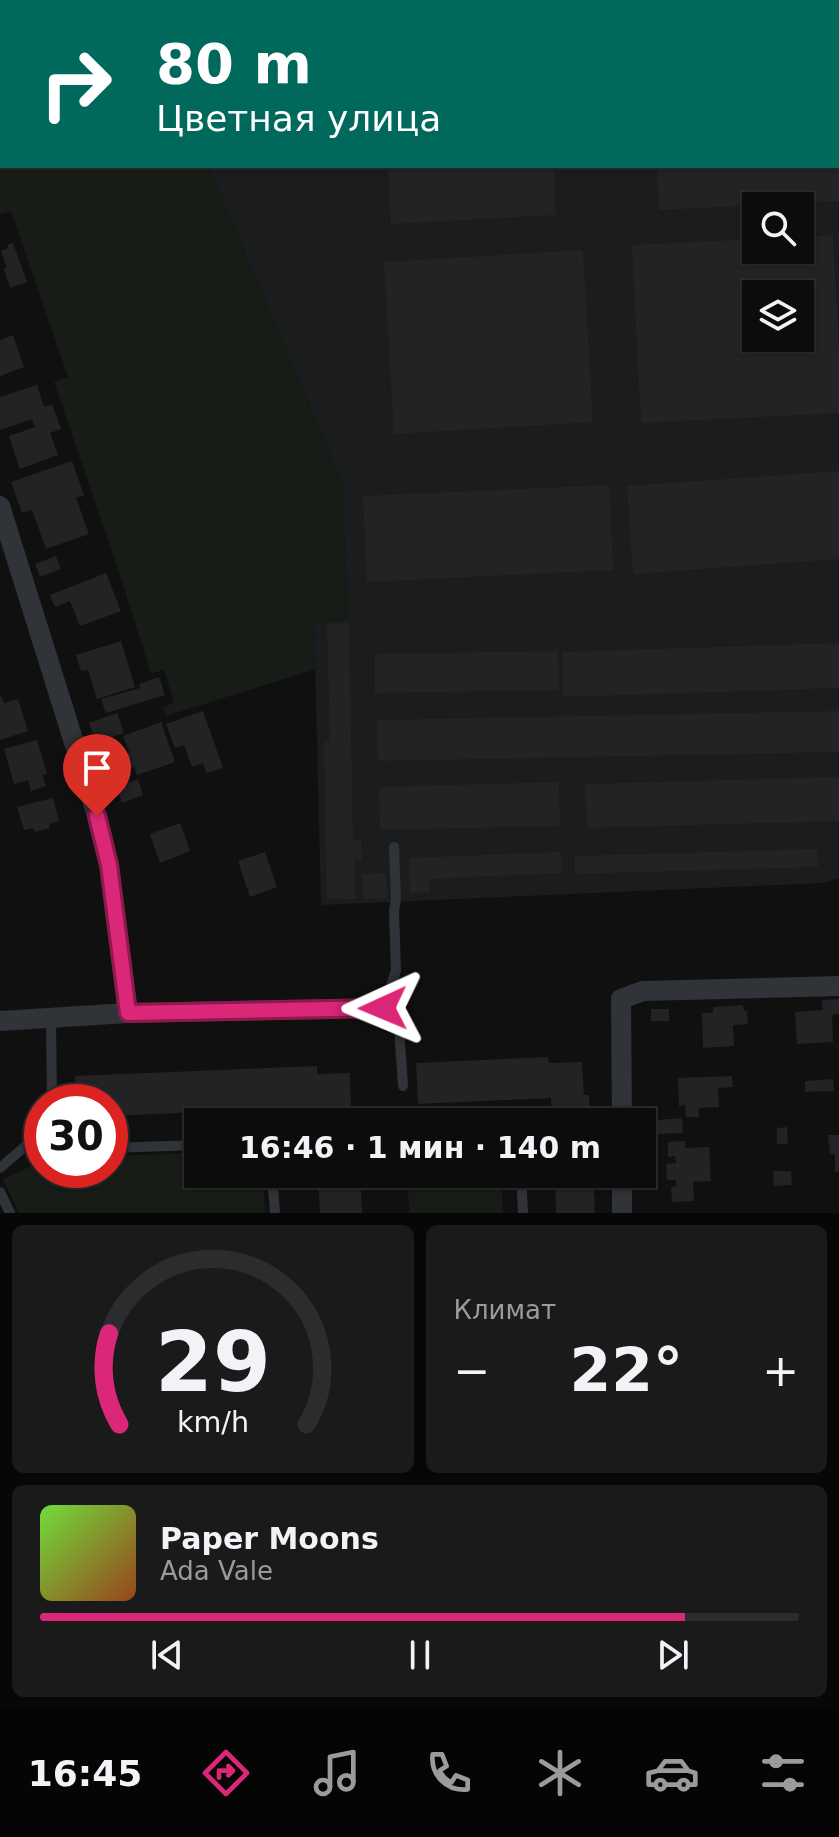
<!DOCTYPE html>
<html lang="ru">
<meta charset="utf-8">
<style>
:root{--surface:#0c0c0d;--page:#1a1a1b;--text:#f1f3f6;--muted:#9a9b9d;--line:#2c2c2e;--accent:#db2777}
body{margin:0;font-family:"DejaVu Sans",sans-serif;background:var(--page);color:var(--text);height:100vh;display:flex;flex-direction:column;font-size:30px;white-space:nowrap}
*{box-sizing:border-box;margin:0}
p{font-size:26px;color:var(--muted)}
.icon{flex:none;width:44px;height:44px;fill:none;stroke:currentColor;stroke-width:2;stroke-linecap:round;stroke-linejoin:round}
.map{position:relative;height:1213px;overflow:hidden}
.drawer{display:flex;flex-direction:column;gap:12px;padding:12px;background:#070707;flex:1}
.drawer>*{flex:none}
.banner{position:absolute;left:0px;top:0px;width:840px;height:168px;box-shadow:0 2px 6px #0004,0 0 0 2px var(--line);background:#00695c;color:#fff;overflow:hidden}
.fabs{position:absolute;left:742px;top:192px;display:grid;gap:16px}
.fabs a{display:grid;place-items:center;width:72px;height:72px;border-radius:0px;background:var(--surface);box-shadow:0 2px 6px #0004,0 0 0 2px var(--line);font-size:40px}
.speed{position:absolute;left:24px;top:1084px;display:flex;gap:16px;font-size:40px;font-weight:700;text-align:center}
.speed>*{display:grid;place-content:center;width:104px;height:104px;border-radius:50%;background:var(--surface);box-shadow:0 2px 6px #0004,0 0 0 2px var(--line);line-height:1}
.speed .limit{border:12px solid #d22;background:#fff;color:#111}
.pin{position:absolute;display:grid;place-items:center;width:68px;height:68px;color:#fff;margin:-82px -34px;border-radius:50% 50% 50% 0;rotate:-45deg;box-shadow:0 0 8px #0007}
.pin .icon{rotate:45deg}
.me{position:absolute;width:88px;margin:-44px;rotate:269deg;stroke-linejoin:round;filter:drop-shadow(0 0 6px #0008)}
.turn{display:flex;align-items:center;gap:28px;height:168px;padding:0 24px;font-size:36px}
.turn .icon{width:104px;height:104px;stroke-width:2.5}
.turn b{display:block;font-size:56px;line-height:68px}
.big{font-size:60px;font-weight:600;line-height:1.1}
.drawer .card{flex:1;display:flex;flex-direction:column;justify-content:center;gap:12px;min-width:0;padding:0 28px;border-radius:12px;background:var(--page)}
.drawer .dial{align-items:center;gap:0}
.dial svg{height:208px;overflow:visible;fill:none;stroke:var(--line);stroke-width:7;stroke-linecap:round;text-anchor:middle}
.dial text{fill:var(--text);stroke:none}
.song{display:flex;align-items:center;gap:24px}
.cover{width:96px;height:96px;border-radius:12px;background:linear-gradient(135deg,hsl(100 70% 55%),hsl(20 70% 35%))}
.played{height:8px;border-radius:4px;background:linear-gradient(90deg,var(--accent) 85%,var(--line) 85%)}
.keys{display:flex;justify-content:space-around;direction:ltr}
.heat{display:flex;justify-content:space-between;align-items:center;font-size:44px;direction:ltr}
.drawer .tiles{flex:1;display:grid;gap:12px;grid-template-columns:1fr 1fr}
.card:last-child{grid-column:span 2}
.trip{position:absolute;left:184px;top:1108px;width:472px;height:80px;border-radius:0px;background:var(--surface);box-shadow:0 2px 6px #0004,0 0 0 2px var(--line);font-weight:600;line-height:80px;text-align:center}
.dock{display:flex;height:128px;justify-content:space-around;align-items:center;background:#050505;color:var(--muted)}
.dock .icon{width:56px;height:56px}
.dock .on{color:var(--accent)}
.dock b{font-size:36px;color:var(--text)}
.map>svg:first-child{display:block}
.built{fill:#1b1c1e;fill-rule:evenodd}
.green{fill:#171c16}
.building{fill:#232326;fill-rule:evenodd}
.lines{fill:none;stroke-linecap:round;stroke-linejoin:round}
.service{stroke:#303337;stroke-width:10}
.minor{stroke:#303337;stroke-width:20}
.route-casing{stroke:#8e194d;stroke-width:20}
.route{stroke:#db2777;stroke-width:14}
</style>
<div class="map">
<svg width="839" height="1213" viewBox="0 0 839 1213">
<rect width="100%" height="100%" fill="#101011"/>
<path class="built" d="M369,0H839V878L823,883L321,905L314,621L348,620L342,483L208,166H838V2H363ZM756,206H800V250H756ZM756,294H800V338H756Z"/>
<g class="green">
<polygon points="0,119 2,119 2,166 208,166 342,483 348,620 314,621 316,669 166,716 162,707 174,703 164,670 151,674 119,572 54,382 68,377 11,211 0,214"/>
<polygon points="198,1153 198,1174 263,1174 265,1213 19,1213 3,1179 42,1161 42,1170 110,1170 110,1156"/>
<polygon points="406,1174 501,1174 503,1213 410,1213"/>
</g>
<g class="building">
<polygon points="388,166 554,166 556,215 391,224"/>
<polygon points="657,166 839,166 839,201 659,210"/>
<path d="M833,235L839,348V413L641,423L632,245L756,239V250H800V237ZM756,294H800V338H756Z"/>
<polygon points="13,243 27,282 10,288 4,269 7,268 1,251 8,248 7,245"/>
<polygon points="583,250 593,422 394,434 384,262"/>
<polygon points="13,335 24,367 0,376 0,340"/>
<polygon points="37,385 44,407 52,404 61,429 50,433 58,455 20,469 9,436 35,427 32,419 0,430 0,397"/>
<polygon points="72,461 84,495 76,498 89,534 46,549 32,510 22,513 11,482"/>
<polygon points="839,471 839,559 633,574 627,486"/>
<polygon points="609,485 613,570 367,582 363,496"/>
<polygon points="56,556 61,569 40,577 35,564"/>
<polygon points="106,573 121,611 80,626 70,601 55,607 50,595"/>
<polygon points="349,623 353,840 361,839 362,861 354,861 355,899 327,899 324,742 330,742 327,624"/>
<polygon points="121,641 135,687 97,699 88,670 81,671 76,655"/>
<polygon points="839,643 839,688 563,697 562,652"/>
<polygon points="558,651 559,690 375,693 375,654"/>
<polygon points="159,677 165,695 106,713 101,699 140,688 139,684"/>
<polygon points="0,694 4,703 18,699 28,731 0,740"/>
<polygon points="203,711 223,768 206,773 203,763 192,767 184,745 175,748 166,724"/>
<polygon points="839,711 839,752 378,761 377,720"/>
<polygon points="117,713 124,733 96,743 89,723"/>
<polygon points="161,722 175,762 137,775 134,767 126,770 120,755 129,752 123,736"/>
<polygon points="37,740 47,774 42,775 46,786 31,791 28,780 14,784 4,749"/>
<polygon points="839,777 839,821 587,828 585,784"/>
<polygon points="138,779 143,795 122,803 116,786"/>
<polygon points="559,782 560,826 380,830 379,787"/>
<polygon points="53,798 59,821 49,824 50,828 35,832 33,828 24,830 17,807"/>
<polygon points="180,823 190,851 160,863 150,834"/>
<polygon points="817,849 818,867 575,874 575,856"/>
<polygon points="265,852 277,887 250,897 238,861"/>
<polygon points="561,852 562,873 429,879 430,892 410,893 409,858"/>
<polygon points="386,873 387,898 363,899 362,874"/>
<polygon points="839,999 839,1014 832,1015 833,1042 797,1044 795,1012 823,1010 822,1000"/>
<polygon points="743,1005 744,1011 747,1011 748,1024 733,1025 734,1046 703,1048 702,1013 713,1013 713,1007"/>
<rect x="651" y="1009" width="18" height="12"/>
<polygon points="548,1057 549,1063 582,1062 584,1095 589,1095 590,1122 552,1122 551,1098 418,1104 416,1063"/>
<polygon points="317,1066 317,1074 350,1073 351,1112 358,1112 358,1122 316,1122 315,1107 110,1116 110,1102 76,1102 75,1076"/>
<polygon points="732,1076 733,1087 718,1088 719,1107 699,1108 699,1117 686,1117 685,1105 679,1106 678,1078"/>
<polygon points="833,1079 834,1091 805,1092 805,1081"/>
<polygon points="682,1118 683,1133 657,1134 657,1120"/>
<polygon points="787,1127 788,1144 777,1144 777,1128"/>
<polygon points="828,1135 839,1135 839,1171 835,1172 835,1154 830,1154"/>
<polygon points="685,1141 685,1148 709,1147 711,1181 693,1182 694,1201 672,1202 671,1187 677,1186 676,1180 667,1180 666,1164 676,1163 675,1156 668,1157 668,1142"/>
<polygon points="773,1171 791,1171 792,1185 774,1186"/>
<polygon points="318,1174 360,1174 362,1213 320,1213"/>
<polygon points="555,1174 593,1174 595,1213 556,1213"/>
</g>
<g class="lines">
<g class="service">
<polyline points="394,847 396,899 394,911 396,971 383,1008 399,1028 403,1086"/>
<polyline points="51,1019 52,1102"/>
<polyline points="421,1122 519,1116 519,1122"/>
<polyline points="110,1148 198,1145"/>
<polyline points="0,1168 29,1143 42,1140"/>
<polyline points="272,1174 275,1213"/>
<polyline points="521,1174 523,1213"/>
<polyline points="0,1192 10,1213"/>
</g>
<g class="minor">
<polyline points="338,2 345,0"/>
<polyline points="0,99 2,99"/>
<polyline points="0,506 97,816 109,865 128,1013"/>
<polyline points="0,1021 128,1013 383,1008"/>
<polyline points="622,1122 621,999 643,991 839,986"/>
<polyline points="622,1174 622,1213"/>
</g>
</g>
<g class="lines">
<g class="route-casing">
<polyline id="route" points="97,816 109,865 128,1013 383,1008"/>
</g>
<use href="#route" class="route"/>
</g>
</svg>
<div class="fabs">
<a><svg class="icon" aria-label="search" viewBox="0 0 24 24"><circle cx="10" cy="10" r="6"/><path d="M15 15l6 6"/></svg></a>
<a><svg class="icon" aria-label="layers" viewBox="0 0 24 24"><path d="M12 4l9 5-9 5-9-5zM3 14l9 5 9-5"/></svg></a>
</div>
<div class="speed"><div class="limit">30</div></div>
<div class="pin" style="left:97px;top:816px;background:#d93025"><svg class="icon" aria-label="arrive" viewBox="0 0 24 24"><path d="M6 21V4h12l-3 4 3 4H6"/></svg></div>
<svg class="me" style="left:383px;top:1008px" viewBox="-20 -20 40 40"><path d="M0-17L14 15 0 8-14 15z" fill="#db2777" stroke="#fff" stroke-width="4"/></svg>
<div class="trip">16:46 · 1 мин · 140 m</div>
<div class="banner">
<div class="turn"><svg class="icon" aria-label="right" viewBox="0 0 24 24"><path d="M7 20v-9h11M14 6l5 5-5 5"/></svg><div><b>80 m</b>Цветная улица</div></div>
</div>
</div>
<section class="drawer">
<div class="tiles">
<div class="card dial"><svg viewBox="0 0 100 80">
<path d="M14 69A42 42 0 1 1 86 69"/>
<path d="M14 69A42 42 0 0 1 10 34" stroke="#db2777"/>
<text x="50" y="56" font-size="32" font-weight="700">29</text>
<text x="50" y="72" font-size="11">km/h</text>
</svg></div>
<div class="card"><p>Климат</p>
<div class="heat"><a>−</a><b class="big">22°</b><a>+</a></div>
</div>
<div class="card">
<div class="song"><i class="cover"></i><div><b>Paper Moons</b><p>Ada Vale</p></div></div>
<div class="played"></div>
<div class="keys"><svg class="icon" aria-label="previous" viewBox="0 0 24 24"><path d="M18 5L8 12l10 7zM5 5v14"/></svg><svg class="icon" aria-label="pause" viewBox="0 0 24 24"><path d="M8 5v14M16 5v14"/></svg><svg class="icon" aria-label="next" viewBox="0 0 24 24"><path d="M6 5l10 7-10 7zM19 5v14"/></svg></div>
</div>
</div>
</section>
<nav class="dock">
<b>16:45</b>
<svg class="icon on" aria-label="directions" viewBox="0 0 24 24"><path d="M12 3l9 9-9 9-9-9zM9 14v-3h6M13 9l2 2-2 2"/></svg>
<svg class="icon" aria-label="music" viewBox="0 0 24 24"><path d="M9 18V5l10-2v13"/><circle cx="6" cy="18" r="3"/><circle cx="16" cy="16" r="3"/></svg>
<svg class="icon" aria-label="phone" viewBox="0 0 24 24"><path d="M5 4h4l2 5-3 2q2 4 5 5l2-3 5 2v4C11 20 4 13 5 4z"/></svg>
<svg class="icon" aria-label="climate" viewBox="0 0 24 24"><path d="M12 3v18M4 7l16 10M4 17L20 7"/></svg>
<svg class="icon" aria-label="car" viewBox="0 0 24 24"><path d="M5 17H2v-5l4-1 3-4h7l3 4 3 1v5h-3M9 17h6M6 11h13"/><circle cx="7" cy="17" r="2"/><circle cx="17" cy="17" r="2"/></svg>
<svg class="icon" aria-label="filters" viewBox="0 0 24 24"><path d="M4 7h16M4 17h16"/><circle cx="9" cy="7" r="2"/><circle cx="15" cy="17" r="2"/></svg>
</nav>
